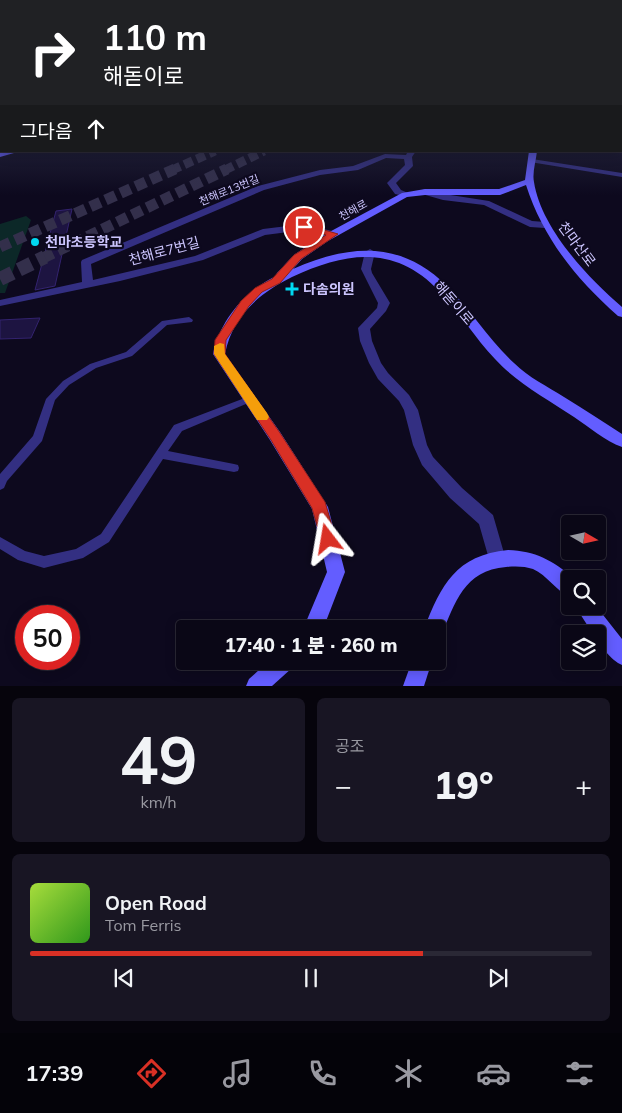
<!DOCTYPE html>
<html lang="ko">
<meta charset="utf-8">
<style>
:root{--surface:#0a0716;--page:#181523;--text:#f1f3f6;--muted:#9999a1;--line:#2a2835;--accent:#d93025}
body{margin:0;font-family:Mulish,"Noto Sans KR",sans-serif;background:var(--page);color:var(--text);height:100vh;display:flex;flex-direction:column;font-size:19px;white-space:nowrap}
*{box-sizing:border-box;margin:0}
p{font-size:16px;color:var(--muted)}
.icon{flex:none;width:28px;height:28px;fill:none;stroke:currentColor;stroke-width:2;stroke-linecap:round;stroke-linejoin:round}
.map{position:relative;height:686px;overflow:hidden}
.side{display:flex;flex-direction:column;gap:12px;padding:12px;background:#06040c;flex:1}
.side>*{flex:none}
.banner{position:absolute;left:0px;top:0px;width:622px;height:152px;box-shadow:0 2px 12px #0003,0 0 0 1px var(--line);background:#202124;color:#fff;overflow:hidden}
.needle{width:32px;rotate:99deg}
.buttons{position:absolute;left:561px;top:515px;display:grid;gap:10px}
.buttons a{display:grid;place-items:center;width:45px;height:45px;border-radius:5px;background:var(--surface);box-shadow:0 2px 12px #0003,0 0 0 1px var(--line);font-size:25px}
.speed{position:absolute;left:15px;top:605px;display:flex;gap:10px;font-size:25px;font-weight:700;text-align:center}
.speed>*{display:grid;place-content:center;width:65px;height:65px;border-radius:50%;background:var(--surface);box-shadow:0 2px 12px #0003,0 0 0 1px var(--line);line-height:1}
.speed .limit{border:8px solid #d22;background:#fff;color:#111}
.pin{position:absolute;display:grid;place-items:center;width:42px;height:42px;color:#fff;margin:-21px;border:2px solid #fff;border-radius:50%;box-shadow:0 1px 5px #0007}
.me{position:absolute;width:55px;margin:-28px;rotate:346deg;stroke-linejoin:round;filter:drop-shadow(0 0 4px #0008)}
.turn{display:flex;align-items:center;gap:18px;height:105px;padding:0 20px;font-size:22px}
.turn .icon{width:65px;height:65px;stroke-width:2.5}
.turn b{display:block;font-size:35px;line-height:42px}
.then{display:flex;align-items:center;height:48px;padding:0 20px;background:#0003;gap:10px;font-size:19px}
.big{font-size:38px;font-weight:800;line-height:1.1}
.side .widget{flex:1;display:flex;flex-direction:column;justify-content:center;gap:8px;min-width:0;padding:0 18px;border-radius:8px;background:var(--page)}
.side .dial{align-items:center;gap:0}
.dial b{font-size:65px;line-height:1}
.song{display:flex;align-items:center;gap:15px}
.cover{width:60px;height:60px;border-radius:8px;background:linear-gradient(135deg,hsl(80 70% 55%),hsl(110 70% 35%))}
.played{height:5px;border-radius:2px;background:linear-gradient(90deg,var(--accent) 70%,var(--line) 70%)}
.keys{display:flex;justify-content:space-around;direction:ltr}
.heat{display:flex;justify-content:space-between;align-items:center;font-size:28px;direction:ltr}
.side .tiles{flex:1;display:grid;gap:12px;grid-template-columns:1fr 1fr}
.widget:last-child{grid-column:span 2}
.trip{position:absolute;left:176px;top:620px;width:270px;height:50px;border-radius:5px;background:var(--surface);box-shadow:0 2px 12px #0003,0 0 0 1px var(--line);font-weight:800;line-height:50px;text-align:center}
.dock{display:flex;height:80px;justify-content:space-around;align-items:center;background:#040309;color:var(--muted)}
.dock .icon{width:35px;height:35px}
.dock .selected{color:var(--accent)}
.dock b{font-size:22px;color:var(--text)}
.map>svg:first-child{display:block}
.green{fill:#0c2828}
.building{fill:#1d1441;stroke:#33236f}
.lines{fill:none;stroke-linecap:round;stroke-linejoin:round}
.highway-tunnel-far2{stroke:#332f4b;stroke-width:9;stroke-dasharray:9 4.5;stroke-linecap:butt}
.highway-tunnel-far1{stroke:#332f4b;stroke-width:11;stroke-dasharray:11 5.5;stroke-linecap:butt}
.highway-tunnel{stroke:#332f4b;stroke-width:14;stroke-dasharray:14 7;stroke-linecap:butt}
.lane{fill:#332f82;fill-rule:evenodd}
.street{fill:#332f82;fill-rule:evenodd}
.secondary{fill:#635dff;fill-rule:evenodd}
.route{fill:#d93025;stroke:#8d1f18}
.slow{fill:#f59e0b}
.poi-dot{fill:#00d8f1;stroke:#0d091e;stroke-width:2}
.labels{text-anchor:middle;stroke-width:4.5;stroke-linejoin:round;paint-order:stroke}
.far-street-label{font-size:11px;fill:#cdc6ff;stroke:#0d091e}
.poi-label{font-size:14px;font-weight:bold;fill:#cdc6ff;stroke:#0d091e;text-anchor:start}
.street-label{font-size:14px;fill:#cdc6ff;stroke:#0d091e}
</style>
<div class="map">
<svg width="622" height="686" viewBox="0 0 622 686">
<rect width="100%" height="100%" fill="#0d091e"/>
<polygon class="green" points="26,216 31,220 5,293 0,293 0,224"/>
<g class="building">
<polygon points="72,209 55,286 35,290 56,211"/>
<polygon points="40,318 31,338 0,339 0,320"/>
</g>
<g class="lines">
<g class="highway-tunnel-far2">
<polyline points="172,170 215,151"/>
<polyline points="225,170 264,151"/>
</g>
<g class="highway-tunnel-far1">
<polyline points="0,247 175,169"/>
<polyline points="43,258 227,169"/>
</g>
<polyline class="highway-tunnel" points="0,279 45,257"/>
<g class="lane">
<polygon points="532,159 622,173 622,177 530,162 530,160"/>
<polygon points="189,317 193,320 192,322 167,325 132,356 96,368 69,385 55,400 42,441 7,481 4,488 0,490 0,474 33,436 46,399 63,381 90,364 126,352 162,321"/>
<polygon points="250,396 253,397 255,399 253,401 182,431 168,451 234,464 238,465 239,468 238,471 234,472 163,459 109,542 83,558 44,568 18,560 0,549 0,537 25,551 44,556 76,549 101,534 174,425"/>
</g>
<g class="street">
<rect x="0" y="128" width="1" height="5"/>
<polygon points="408,151 416,151 412,157 413,166 396,183 401,190 408,193 408,197 395,194 387,183 405,165 404,159 386,158 358,170 320,175 264,190 91,264 93,280 195,256 263,229 304,224 336,232 336,236 333,237 304,230 265,235 203,260 120,281 0,306 0,300 82,282 81,262 82,260 258,186 320,170 353,166 385,154 406,155"/>
<polygon points="425,189 444,194 489,201 532,221 545,222 550,225 545,228 530,227 484,205 443,200 422,194 422,190"/>
<polygon points="370,249 375,252 371,269 372,273 390,303 386,311 370,329 372,341 381,363 388,373 409,395 418,410 427,445 433,457 462,488 493,515 506,560 503,566 497,568 491,566 479,524 450,498 422,465 413,445 404,410 399,401 378,379 369,363 360,341 358,328 377,308 378,303 361,269 365,252"/>
</g>
<g class="secondary">
<polygon points="6,151 21,151 0,157 0,153"/>
<path d="M529,151H537C536,161 532,173 534,182C541,228 588,278 622,307V317L618,316C576,279 543,238 526,185L500,195H425L407,197L328,241L302,259L293,269C349,244 401,240 447,286C471,310 489,340 514,363C529,378 547,386 564,397C584,409 603,422 622,434V447C605,441 589,427 574,417C546,398 518,384 495,359C475,338 460,313 440,292C395,244 346,252 292,277C259,293 232,317 225,354L280,432L328,507L345,572L323,629H303L327,572L312,509L270,440L213,354C220,320 245,291 276,276L277,273L294,255L320,237L402,193L425,189H499L525,180Z"/>
<path d="M508,550C535,551 553,560 574,579H570V597C556,591 547,575 533,569C525,566 514,566 506,567C464,570 455,603 441,636L438,637V629H424C441,585 456,555 508,550Z"/>
<path d="M575,606H596L622,639V665C612,661 598,645 598,634H593Z"/>
<polygon points="269,661 295,661 292,668 272,686 246,686 249,679"/>
<polygon points="412,661 432,661 424,686 403,686"/>
</g>
</g>
<linearGradient id="sky" x2="0" y2="1"><stop stop-color="#070510"/><stop offset="0.51" stop-color="#2f324c"/><stop offset="1" stop-color="#2f324c" stop-opacity="0"/></linearGradient>
<rect width="622" height="195" fill="url(#sky)"/>
<polygon class="route" points="304,224 338,234 301,259 280,283 262,292 249,306 226,340 225,354 280,433 325,502 336,539 333,544 328,546 322,544 312,508 271,440 214,354 215,340 241,301 255,288 272,279 294,255 326,235 301,229 299,227"/>
<polygon class="slow" points="220,343 224,344 225,354 267,413 269,417 267,420 257,420 214,354 214,346"/>
<g class="poi-dot">
<circle cx="35" cy="242" r="5"/>
<path d="M289.5 281.5h5v5h5v5h-5v5h-5v-5h-5v-5h5z"/>
</g>
<g class="labels">
<g class="far-street-label">
<text transform="translate(229 190) rotate(-22)" y="4">천해로13번길</text>
<text transform="translate(353 210) rotate(-29)" y="4">천해로</text>
</g>
<g class="poi-label">
<text x="45" y="247">천마초등학교</text>
<text x="303" y="294">다솜의원</text>
</g>
<g class="street-label">
<text transform="translate(577 244) rotate(53)" y="5">천마산로</text>
<text transform="translate(164 251) rotate(-15)" y="5">천해로7번길</text>
<text transform="translate(454 303) rotate(49)" y="5">해돋이로</text>
</g>
</g>
</svg>
<div class="buttons">
<a><svg class="needle" viewBox="-14 -14 28 28"><path d="M0-13l5 13h-10z" fill="#e53935"/><path d="M0 13l5-13h-10z" fill="#9999a1"/></svg></a>
<a><svg class="icon" aria-label="search" viewBox="0 0 24 24"><circle cx="10" cy="10" r="6"/><path d="M15 15l6 6"/></svg></a>
<a><svg class="icon" aria-label="layers" viewBox="0 0 24 24"><path d="M12 4l9 5-9 5-9-5zM3 14l9 5 9-5"/></svg></a>
</div>
<div class="speed"><div class="limit">50</div></div>
<div class="pin" style="left:304px;top:227px;background:#d93025"><svg class="icon" aria-label="arrive" viewBox="0 0 24 24"><path d="M6 21V4h12l-3 4 3 4H6"/></svg></div>
<svg class="me" style="left:328px;top:539px" viewBox="-20 -20 40 40"><path d="M0-17L14 15 0 8-14 15z" fill="#d93025" stroke="#fff" stroke-width="4"/></svg>
<div class="trip">17:40 · 1 분 · 260 m</div>
<div class="banner">
<div class="turn"><svg class="icon" aria-label="right" viewBox="0 0 24 24"><path d="M7 20v-9h11M14 6l5 5-5 5"/></svg><div><b>110 m</b>해돋이로</div></div>
<div class="then">그다음<svg class="icon" aria-label="ahead" viewBox="0 0 24 24"><path d="M12 20V5M6 11l6-6 6 6"/></svg></div>
</div>
</div>
<section class="side">
<div class="tiles">
<div class="widget dial"><b>49</b><p>km/h</p></div>
<div class="widget"><p>공조</p>
<div class="heat"><a>−</a><b class="big">19°</b><a>+</a></div>
</div>
<div class="widget">
<div class="song"><i class="cover"></i><div><b>Open Road</b><p>Tom Ferris</p></div></div>
<div class="played"></div>
<div class="keys"><svg class="icon" aria-label="previous" viewBox="0 0 24 24"><path d="M18 5L8 12l10 7zM5 5v14"/></svg><svg class="icon" aria-label="pause" viewBox="0 0 24 24"><path d="M8 5v14M16 5v14"/></svg><svg class="icon" aria-label="next" viewBox="0 0 24 24"><path d="M6 5l10 7-10 7zM19 5v14"/></svg></div>
</div>
</div>
</section>
<nav class="dock">
<b>17:39</b>
<svg class="icon selected" aria-label="directions" viewBox="0 0 24 24"><path d="M12 3l9 9-9 9-9-9zM9 14v-3h6M13 9l2 2-2 2"/></svg>
<svg class="icon" aria-label="music" viewBox="0 0 24 24"><path d="M9 18V5l10-2v13"/><circle cx="6" cy="18" r="3"/><circle cx="16" cy="16" r="3"/></svg>
<svg class="icon" aria-label="phone" viewBox="0 0 24 24"><path d="M5 4h4l2 5-3 2q2 4 5 5l2-3 5 2v4C11 20 4 13 5 4z"/></svg>
<svg class="icon" aria-label="climate" viewBox="0 0 24 24"><path d="M12 3v18M4 7l16 10M4 17L20 7"/></svg>
<svg class="icon" aria-label="car" viewBox="0 0 24 24"><path d="M5 17H2v-5l4-1 3-4h7l3 4 3 1v5h-3M9 17h6M6 11h13"/><circle cx="7" cy="17" r="2"/><circle cx="17" cy="17" r="2"/></svg>
<svg class="icon" aria-label="filters" viewBox="0 0 24 24"><path d="M4 7h16M4 17h16"/><circle cx="9" cy="7" r="2"/><circle cx="15" cy="17" r="2"/></svg>
</nav>
